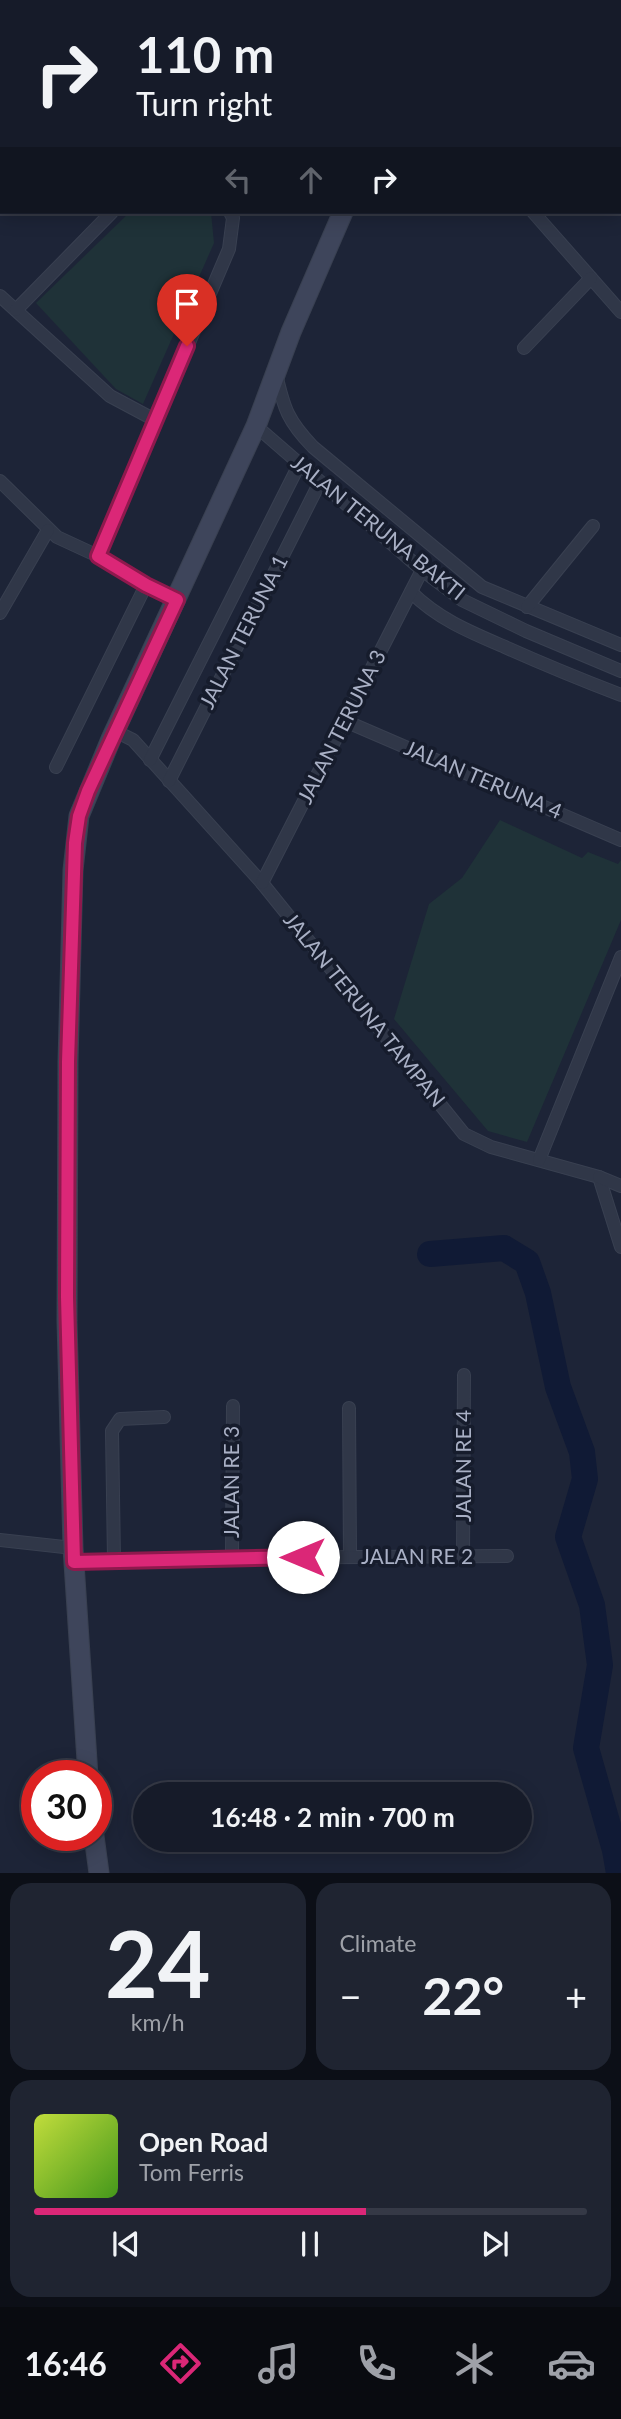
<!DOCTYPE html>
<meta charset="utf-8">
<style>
:root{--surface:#161b29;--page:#1f2431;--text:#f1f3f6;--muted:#9ea1a8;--line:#353946;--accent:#db2777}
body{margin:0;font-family:Lato,sans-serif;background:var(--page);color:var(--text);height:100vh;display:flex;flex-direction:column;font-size:26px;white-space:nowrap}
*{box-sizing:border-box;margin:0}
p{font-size:23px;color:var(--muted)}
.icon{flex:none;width:38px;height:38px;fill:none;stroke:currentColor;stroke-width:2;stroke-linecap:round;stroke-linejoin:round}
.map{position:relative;height:1873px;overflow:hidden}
.details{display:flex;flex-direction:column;gap:10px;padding:10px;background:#0c0f17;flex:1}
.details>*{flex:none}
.guide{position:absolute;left:0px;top:0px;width:621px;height:214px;box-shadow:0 4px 18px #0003,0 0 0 2px var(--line);background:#161b29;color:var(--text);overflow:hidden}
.speed{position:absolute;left:21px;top:1760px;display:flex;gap:14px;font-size:35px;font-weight:700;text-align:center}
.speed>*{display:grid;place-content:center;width:91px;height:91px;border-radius:50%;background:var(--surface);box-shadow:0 4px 18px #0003,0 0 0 2px var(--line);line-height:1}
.speed .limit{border:10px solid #d22;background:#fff;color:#111}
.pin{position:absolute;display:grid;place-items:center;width:60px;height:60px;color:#fff;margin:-72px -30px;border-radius:50% 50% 50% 0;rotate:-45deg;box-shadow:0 0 7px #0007}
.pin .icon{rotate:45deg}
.me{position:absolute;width:77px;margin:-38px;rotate:270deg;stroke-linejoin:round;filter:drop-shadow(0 0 5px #0008)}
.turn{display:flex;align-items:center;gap:24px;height:147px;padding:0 21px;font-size:32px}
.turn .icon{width:91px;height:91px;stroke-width:2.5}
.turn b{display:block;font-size:49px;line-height:60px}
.lanes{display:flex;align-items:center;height:66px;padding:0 21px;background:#0003;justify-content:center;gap:35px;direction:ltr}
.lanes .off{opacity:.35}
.big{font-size:52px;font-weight:700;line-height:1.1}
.details .widget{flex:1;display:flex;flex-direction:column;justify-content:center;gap:10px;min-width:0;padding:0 24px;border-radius:21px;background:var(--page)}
.details .dial{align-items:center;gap:0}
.dial b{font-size:91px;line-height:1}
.song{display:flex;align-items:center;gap:21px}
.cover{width:84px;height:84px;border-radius:10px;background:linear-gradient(135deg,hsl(70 70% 55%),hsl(100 70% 35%))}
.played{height:7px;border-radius:4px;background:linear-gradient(90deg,var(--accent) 60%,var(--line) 60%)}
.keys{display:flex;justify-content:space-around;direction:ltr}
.heat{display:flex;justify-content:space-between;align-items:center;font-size:38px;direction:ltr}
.details .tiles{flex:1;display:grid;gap:10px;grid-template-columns:1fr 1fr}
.widget:last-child{grid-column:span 2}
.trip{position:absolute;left:133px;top:1782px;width:399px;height:70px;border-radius:35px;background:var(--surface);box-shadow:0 4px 18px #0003,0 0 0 2px var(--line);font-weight:700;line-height:70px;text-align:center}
.menu{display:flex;height:112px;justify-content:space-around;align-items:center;background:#090b10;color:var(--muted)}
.menu .icon{width:49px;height:49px}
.menu .active{color:var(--accent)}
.menu b{font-size:32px;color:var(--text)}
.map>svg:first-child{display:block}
.green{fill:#1f3238}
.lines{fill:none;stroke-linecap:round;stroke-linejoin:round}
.river{stroke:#101a35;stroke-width:26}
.street-casing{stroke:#394051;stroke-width:14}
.secondary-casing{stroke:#394051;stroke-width:21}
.street{stroke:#303748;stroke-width:12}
.secondary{stroke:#3e455b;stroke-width:19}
.route-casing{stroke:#8e194d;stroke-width:18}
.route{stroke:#db2777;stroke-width:12}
.labels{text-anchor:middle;stroke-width:7;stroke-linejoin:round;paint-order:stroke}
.street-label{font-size:21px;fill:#a9b0c5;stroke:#161c2c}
</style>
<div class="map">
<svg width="621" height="1873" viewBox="0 0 621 1873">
<rect width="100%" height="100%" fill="#1d2437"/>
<g class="green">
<polygon points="130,212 211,212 214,243 143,404 116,389 36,303"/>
<polygon points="500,820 582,858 588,852 618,864 621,860 621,920 527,1142 488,1131 394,1019 429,904 462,878"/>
</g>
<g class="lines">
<polyline class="river" points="430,1254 504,1248 527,1262 538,1293 558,1387 582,1452 585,1479 568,1537 592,1605 600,1665 586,1748 615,1850 619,1873"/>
<g class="street-casing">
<g id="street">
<polyline points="134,2 136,0"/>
<polyline points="323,2 324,0"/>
<polyline points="0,10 2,12"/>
<polyline points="0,134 2,132"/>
<polyline points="533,212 621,312"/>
<polyline points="0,296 110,396 155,420"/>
<polyline points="16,310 112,212"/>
<polyline points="524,348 591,278"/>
<path d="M276,374C284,409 288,421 313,447L482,587L621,645"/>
<polyline points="256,426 422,570 462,600 526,631 621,671"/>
<polyline points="0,481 57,537 98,556 146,585 177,601"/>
<polyline points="98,556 229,249 233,218 230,212"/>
<path d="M411,592C438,619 470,632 505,647C543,664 582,680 621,695"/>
<polyline points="527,607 593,526"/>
<polyline points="0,613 48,530"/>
<polyline points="345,721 621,840"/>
<polyline points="115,731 133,740 262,883 464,1134 491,1147 599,1177 621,1247"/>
<polyline points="150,760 299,465"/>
<polyline points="56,767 146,585"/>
<polyline points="169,781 320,482"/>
<polyline points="262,883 422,570"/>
<polyline points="539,1160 621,957"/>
<polyline points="599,1177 621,1186"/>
<polyline points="349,1408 350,1557"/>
<polyline points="0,1540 73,1548"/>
<polyline points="463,1557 464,1375"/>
<polyline points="232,1558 233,1406"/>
<polyline points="114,1560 112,1431 120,1419 164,1417"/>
<polyline points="74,1562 232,1558 507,1556"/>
</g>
</g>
<g class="secondary-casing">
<g id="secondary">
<polyline points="464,2 465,0"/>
<polyline points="88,1776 73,1548 67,1321 68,1062 73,870 79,816 111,739 256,426 291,332 343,212"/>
<polyline points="94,1836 99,1873"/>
</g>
</g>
<use href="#street" class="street"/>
<use href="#secondary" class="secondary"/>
</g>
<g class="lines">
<g class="route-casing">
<polyline id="route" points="187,346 98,556 146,585 177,600 88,791 79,816 75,843 68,1062 67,1297 74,1562 303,1557"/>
</g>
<use href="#route" class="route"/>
</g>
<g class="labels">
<g class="street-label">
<text transform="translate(378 528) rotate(39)" y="7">JALAN TERUNA BAKTI</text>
<text transform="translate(244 632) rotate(-63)" y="7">JALAN TERUNA 1</text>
<text transform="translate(342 727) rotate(-63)" y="7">JALAN TERUNA 3</text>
<text transform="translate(483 780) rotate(23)" y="7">JALAN TERUNA 4</text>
<text transform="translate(364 1010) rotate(51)" y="7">JALAN TERUNA TAMPAN</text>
<text transform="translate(464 1466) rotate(-90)" y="7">JALAN RE 4</text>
<text transform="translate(232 1482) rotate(-90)" y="7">JALAN RE 3</text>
<text x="417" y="1564">JALAN RE 2</text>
</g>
</g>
</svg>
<div class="speed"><div class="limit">30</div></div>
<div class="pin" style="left:187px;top:346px;background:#d93025"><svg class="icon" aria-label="arrive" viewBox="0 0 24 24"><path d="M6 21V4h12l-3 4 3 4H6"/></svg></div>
<svg class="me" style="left:303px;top:1557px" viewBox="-20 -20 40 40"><circle r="19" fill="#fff"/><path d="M0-13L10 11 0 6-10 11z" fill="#db2777"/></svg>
<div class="trip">16:48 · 2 min · 700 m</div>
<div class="guide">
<div class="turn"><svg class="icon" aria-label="right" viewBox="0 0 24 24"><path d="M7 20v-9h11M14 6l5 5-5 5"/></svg><div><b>110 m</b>Turn right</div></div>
<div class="lanes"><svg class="icon off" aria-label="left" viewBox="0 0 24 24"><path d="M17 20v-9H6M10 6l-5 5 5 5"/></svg><svg class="icon off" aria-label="ahead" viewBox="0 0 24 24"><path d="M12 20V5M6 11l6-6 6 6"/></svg><svg class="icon" aria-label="right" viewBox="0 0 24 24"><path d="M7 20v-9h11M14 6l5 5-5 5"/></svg></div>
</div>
</div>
<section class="details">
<div class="tiles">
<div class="widget dial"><b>24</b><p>km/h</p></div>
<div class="widget"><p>Climate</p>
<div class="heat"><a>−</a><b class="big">22°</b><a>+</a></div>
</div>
<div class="widget">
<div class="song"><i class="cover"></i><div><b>Open Road</b><p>Tom Ferris</p></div></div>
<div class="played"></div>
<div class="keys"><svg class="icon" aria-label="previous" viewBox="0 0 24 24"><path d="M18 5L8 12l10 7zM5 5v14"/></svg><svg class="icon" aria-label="pause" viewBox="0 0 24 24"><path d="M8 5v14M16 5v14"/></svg><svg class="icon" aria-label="next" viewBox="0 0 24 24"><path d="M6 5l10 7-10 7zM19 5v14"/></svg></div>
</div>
</div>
</section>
<nav class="menu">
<b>16:46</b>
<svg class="icon active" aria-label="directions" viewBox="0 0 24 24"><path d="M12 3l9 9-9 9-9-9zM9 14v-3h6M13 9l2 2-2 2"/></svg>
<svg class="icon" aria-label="music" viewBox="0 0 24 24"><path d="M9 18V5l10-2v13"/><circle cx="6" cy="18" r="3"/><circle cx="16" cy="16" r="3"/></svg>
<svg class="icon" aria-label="phone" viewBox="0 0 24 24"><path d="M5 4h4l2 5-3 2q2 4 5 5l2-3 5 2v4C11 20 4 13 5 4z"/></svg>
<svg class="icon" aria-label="climate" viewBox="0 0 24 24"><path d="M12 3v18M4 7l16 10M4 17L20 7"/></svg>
<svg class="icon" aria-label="car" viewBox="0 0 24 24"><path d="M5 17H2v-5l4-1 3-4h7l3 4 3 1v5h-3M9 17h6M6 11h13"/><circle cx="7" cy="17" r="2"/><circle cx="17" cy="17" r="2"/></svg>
</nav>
